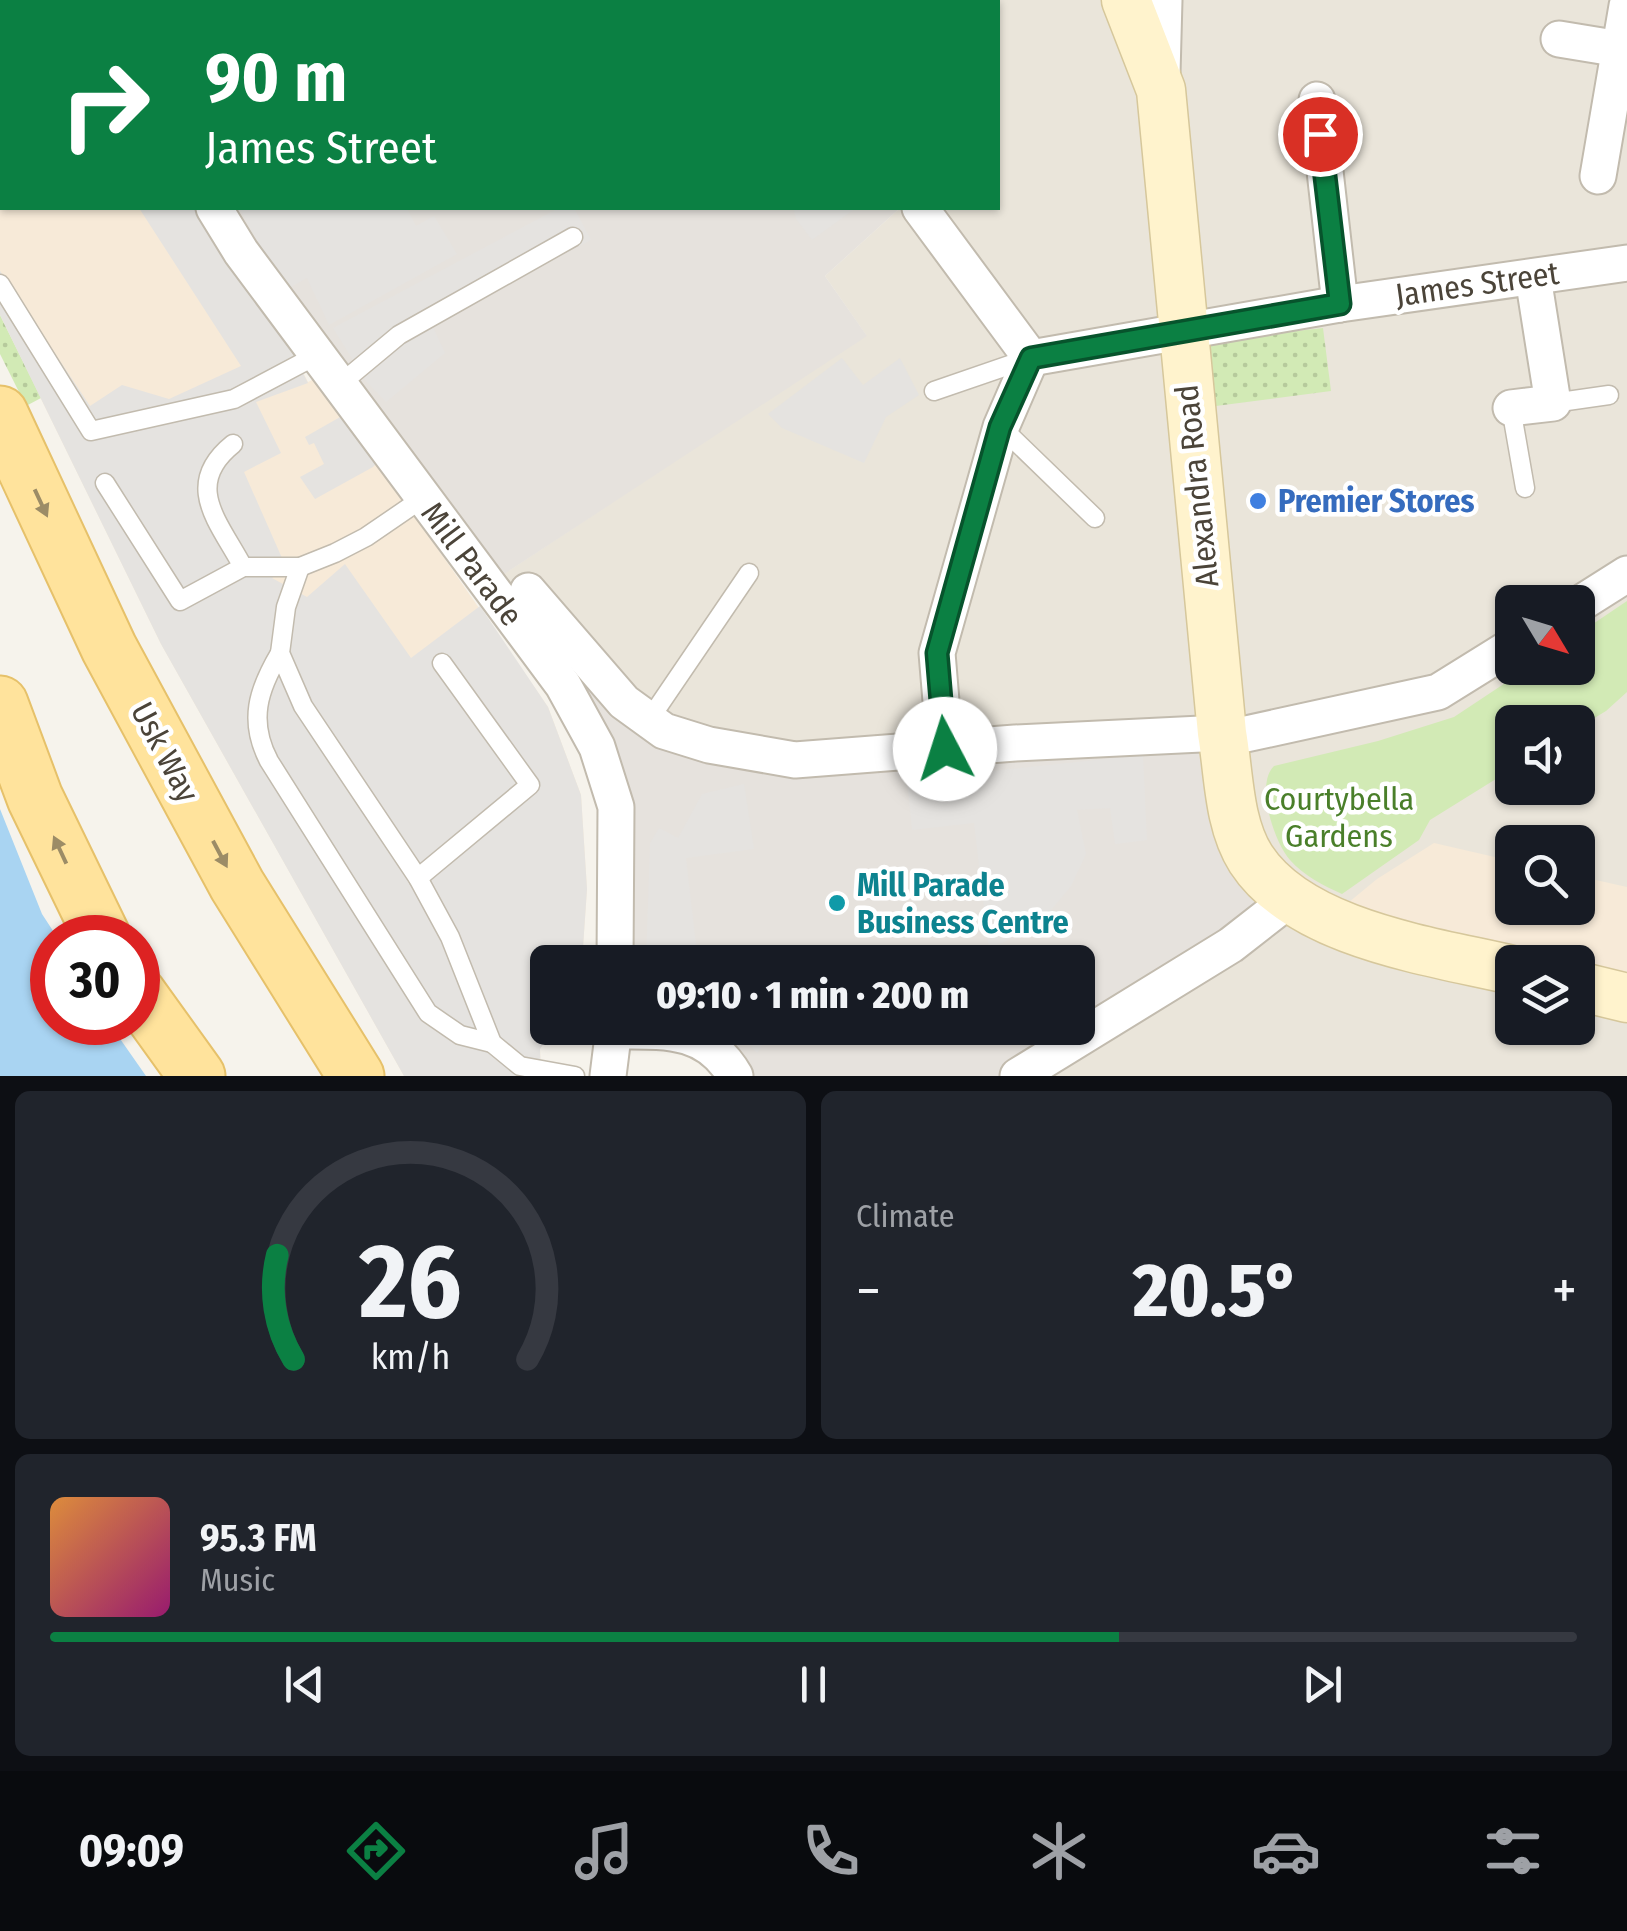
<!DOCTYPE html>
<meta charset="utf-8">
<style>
:root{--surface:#171b24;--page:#20242c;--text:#f1f3f6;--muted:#9ea1a6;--line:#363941;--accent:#0b8043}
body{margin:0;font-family:"Fira Sans Condensed",sans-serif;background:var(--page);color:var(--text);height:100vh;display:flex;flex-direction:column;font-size:38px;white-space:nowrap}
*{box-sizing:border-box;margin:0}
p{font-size:32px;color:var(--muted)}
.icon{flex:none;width:55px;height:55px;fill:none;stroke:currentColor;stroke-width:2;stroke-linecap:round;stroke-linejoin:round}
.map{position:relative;height:1076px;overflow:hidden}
.panel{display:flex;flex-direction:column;gap:15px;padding:15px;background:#0d0f14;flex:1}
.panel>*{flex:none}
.banner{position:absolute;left:0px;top:0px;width:1000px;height:210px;box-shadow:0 2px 8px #0004;background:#0b8043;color:#fff;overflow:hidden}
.needle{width:65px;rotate:128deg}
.tools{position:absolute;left:1495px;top:585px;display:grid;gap:20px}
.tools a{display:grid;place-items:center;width:100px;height:100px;border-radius:15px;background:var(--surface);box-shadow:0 2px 8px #0004;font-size:50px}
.speed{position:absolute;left:30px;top:915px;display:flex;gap:20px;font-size:50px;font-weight:700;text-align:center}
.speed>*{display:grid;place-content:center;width:130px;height:130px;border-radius:50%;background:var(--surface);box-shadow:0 2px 8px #0004;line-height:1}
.speed .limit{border:15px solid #d22;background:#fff;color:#111}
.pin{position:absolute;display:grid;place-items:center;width:85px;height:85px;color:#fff;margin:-42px;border:5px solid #fff;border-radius:50%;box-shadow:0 2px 10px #0007}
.me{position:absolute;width:110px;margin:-55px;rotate:355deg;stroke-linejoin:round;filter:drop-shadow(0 0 8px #0008)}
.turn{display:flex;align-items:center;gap:35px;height:210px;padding:0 40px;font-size:45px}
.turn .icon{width:130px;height:130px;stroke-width:2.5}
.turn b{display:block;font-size:70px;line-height:85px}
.big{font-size:75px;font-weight:800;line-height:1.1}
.panel .widget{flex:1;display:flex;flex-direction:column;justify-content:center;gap:15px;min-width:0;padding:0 35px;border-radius:15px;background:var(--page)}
.panel .dial{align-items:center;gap:0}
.dial svg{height:260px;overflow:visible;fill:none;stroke:var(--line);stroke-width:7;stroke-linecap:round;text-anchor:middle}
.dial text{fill:var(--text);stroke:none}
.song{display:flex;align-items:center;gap:30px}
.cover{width:120px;height:120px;border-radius:15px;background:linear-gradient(135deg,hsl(30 70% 55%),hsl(320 70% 35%))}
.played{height:10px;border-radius:5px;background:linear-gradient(90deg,var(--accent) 70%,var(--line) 70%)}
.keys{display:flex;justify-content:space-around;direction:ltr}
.heat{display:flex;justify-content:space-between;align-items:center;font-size:55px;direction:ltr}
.panel .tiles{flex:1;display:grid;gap:15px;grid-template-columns:1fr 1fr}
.widget:last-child{grid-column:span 2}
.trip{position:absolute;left:530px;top:945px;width:565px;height:100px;border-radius:15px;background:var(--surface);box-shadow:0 2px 8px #0004;font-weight:800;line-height:100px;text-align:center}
.menu{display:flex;height:160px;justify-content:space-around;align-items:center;background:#090b0e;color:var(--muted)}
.menu .icon{width:70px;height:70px}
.menu .active{color:var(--accent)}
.menu b{font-size:45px;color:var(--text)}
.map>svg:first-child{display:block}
.residential{fill:#eae5da;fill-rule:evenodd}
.commercial{fill:#f7ead8}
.industrial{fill:#e6e2dd}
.grass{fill:url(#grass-dots)}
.green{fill:#d2eab5}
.parking{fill:#e5e3e0}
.water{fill:#a9d4f2}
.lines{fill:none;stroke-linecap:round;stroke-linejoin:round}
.lane-casing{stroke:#c2bbae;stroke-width:21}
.street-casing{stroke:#c2bbae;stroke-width:39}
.secondary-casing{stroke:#d6c79b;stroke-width:51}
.primary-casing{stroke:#e6c16a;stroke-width:59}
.lane{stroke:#fff;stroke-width:18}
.street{stroke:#fff;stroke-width:35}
.secondary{stroke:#fff3cd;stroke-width:48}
.primary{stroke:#ffe39c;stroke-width:55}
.oneway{fill:#9c8c66}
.route-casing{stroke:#07532c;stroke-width:25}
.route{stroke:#0b8043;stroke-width:18}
.shop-dot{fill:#3f7fe0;stroke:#fff;stroke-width:4}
.culture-dot{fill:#0f9aa8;stroke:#fff;stroke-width:4}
.labels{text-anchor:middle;stroke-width:9;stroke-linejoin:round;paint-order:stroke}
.street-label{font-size:32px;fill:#4b4439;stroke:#fff}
.shop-label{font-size:32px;font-weight:bold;fill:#366cbe;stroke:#fff;text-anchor:start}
.park-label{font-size:32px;fill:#4a7f2a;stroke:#fff}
.culture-label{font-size:32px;font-weight:bold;fill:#0d838f;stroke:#fff;text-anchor:start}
</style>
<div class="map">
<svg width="1627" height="1076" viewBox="0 0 1627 1076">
<defs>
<pattern id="grass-dots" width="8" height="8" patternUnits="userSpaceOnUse" patternTransform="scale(2.5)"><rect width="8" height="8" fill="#d2eab5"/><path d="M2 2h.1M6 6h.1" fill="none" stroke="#b6ca9c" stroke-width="1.8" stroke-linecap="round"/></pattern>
</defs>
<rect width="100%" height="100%" fill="#f6f3ec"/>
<path class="residential" d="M805,0H1627V1076H1018L1231,945L709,745L487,585L866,335L825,276L900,208H998V2ZM1512,602H1578V668H1512ZM1512,722H1578V788H1512ZM1512,842H1578V908H1512ZM1512,962H1578V1028H1512Z"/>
<g class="commercial">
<polygon points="0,0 77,2 2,2 2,208 199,208 294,355 308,382 318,377 548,707 581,795 587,889 582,962 548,962 548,1028 554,1028 540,1049 541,1076 404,1076 161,644 0,315"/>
<polygon points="1434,843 1512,861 1512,908 1578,908 1578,876 1627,887 1627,997 1578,984 1578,962 1512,962 1326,921 1377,879"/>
</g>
<g class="industrial">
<polygon points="102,0 805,0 806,2 104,2"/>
<polygon points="224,208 900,208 825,276 867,336 489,584 624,702 709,745 1222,733 1290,899 1015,1076 735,1076 734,1072 614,1028 1078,1028 1078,962 615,962 597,747"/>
</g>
<g class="grass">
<polygon points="0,315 41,398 26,406 0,354"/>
<polygon points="1323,328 1331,391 1216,406 1210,341"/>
</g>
<path class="green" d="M1627,601V692L1606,711L1578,728V722H1512V769L1430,820L1419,840L1342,894C1324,886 1303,875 1290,860C1274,842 1255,784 1274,766L1378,741L1454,717L1528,668H1578V634Z"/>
<g class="parking">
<polygon points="139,208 199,208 294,355 308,383 256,402 281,453 244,472 286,567 272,578 307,597 345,564 411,658 480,606 548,707 581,795 587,889 582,962 548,962 548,1028 554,1028 540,1049 541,1076 404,1076 161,644 0,315 0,271 90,406 122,385 169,399 241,366"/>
<polygon points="239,208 407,208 416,226 434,216 457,254 329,325 307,278 285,290"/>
<polygon points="559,208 574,208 591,240 431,323 445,353 386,402 366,381 333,328"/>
<polygon points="793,208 856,208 812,240 796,219"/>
<polygon points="842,358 863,385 900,358 919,395 886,417 864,463 782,428 768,414"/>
<polygon points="349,412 381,459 373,467 315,499 300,477 324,464 314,443 309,445 305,437"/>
<polygon points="1143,755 1147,840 1115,844 1110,808 1077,810 1086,854 1071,886 1038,926 989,949 974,823 912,830 907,780"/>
<polygon points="744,784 754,849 686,858 698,962 646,962 650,843 659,828 678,838 702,794"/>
<polygon points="734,1028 808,1028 765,1041 757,1053"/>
</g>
<polygon class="water" points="0,809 42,914 57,937 52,938 52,1022 109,1023 146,1076 0,1076"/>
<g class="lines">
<g class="lane-casing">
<g id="lane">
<polyline points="0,284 91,431 234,399 317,355"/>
<polyline points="339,385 399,335 573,237"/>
<polyline points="934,391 1030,358"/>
<polyline points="1553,403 1609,395"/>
<polyline points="1511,408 1525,488"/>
<polyline points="1001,427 1095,518"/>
<path d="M233,444C182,485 219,522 243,567"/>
<polyline points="105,483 180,601 243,567 300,567 335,553 366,537 423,498"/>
<polyline points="300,567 286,607 280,653 303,706 418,878 450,937 492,1043 520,1066 575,1076"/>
<path d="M280,653C258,690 248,721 269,761L428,1013L460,1035L492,1043"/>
<polyline points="649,720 749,573"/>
<polyline points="418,878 530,785 442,663"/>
</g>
</g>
<g class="street-casing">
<g id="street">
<polyline points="91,0 93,2"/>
<polyline points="805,0 806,2"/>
<polyline points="1559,39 1620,49"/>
<polyline points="1162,74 1164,0"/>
<polyline points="1317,100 1340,304"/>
<polyline points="1598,176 1627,6"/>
<polyline points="214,208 241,252 563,685 597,747 616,807 615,962"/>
<polyline points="920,208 1031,358"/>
<polyline points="1031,358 1340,304 1627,263"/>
<polyline points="1511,408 1553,403 1533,277"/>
<polyline points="528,591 624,702 664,731 709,745 795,760 1015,743 1222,733"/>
<polyline points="1578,605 1627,574"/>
<polyline points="1223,739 1438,692 1512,646"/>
<polyline points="945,749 937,653 1001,427 1031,358"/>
<path d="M614,1031C664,1031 707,1027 735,1076"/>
<polyline points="608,1076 614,1028"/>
<polyline points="1018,1076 1231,945 1290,899"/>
</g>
</g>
<g class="secondary-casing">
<g id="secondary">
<path d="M1126,0L1161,90L1222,733C1229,773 1228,823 1251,859C1300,934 1431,951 1512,970"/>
<polyline points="1578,986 1627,998"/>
</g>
</g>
<g class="primary-casing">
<g id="primary">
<polyline points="0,414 109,648 237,885 356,1076"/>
<polyline points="0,704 35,798 103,938"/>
<polyline points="138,994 197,1076"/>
</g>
</g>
<use href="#lane" class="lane"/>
<use href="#street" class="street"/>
<use href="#secondary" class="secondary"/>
<use href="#primary" class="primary"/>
</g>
<defs><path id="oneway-solid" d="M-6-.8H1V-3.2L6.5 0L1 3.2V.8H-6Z" transform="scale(2.5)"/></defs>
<g class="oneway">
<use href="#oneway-solid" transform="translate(41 503) rotate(65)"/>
<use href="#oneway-solid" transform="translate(60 850) rotate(-115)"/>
<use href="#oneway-solid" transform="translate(220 854) rotate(62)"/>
</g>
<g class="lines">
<g class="route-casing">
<polyline id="route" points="945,749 937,653 1000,427 1031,358 1340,304 1320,134"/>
</g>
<use href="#route" class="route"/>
</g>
<circle class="shop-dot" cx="1258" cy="501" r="10"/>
<circle class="culture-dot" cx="837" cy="903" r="10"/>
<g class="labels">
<g class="street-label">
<text transform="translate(1477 284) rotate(-8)" y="11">James Street</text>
<text transform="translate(1197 486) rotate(-96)" y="11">Alexandra Road</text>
<text transform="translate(472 564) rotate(53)" y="11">Mill Parade</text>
<text transform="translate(165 752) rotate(62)" y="11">Usk Way</text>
</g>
<g class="shop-label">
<text x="1278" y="512">Premier Stores</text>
</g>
<g class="park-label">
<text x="1339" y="810">Courtybella<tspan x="1339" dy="37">Gardens</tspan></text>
</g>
<g class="culture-label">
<text x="857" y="896">Mill Parade<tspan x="857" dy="37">Business Centre</tspan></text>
</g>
</g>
</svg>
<div class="tools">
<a><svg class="needle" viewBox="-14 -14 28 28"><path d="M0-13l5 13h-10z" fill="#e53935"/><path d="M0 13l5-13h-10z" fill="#9ea1a6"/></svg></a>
<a><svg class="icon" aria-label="sound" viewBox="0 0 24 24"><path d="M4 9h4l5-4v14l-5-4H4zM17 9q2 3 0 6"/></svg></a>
<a><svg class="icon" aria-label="search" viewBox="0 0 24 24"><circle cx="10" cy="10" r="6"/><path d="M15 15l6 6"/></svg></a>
<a><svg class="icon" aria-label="layers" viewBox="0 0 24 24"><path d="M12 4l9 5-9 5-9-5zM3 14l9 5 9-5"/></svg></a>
</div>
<div class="speed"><div class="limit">30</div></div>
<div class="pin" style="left:1320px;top:134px;background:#d93025"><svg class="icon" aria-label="arrive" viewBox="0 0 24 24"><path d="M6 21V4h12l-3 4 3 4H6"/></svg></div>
<svg class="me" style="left:945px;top:749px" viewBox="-20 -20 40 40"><circle r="19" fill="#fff"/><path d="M0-13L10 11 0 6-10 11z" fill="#0b8043"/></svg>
<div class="trip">09:10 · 1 min · 200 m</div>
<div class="banner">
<div class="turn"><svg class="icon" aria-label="right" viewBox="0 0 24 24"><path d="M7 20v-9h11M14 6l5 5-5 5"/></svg><div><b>90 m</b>James Street</div></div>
</div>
</div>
<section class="panel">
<div class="tiles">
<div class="widget dial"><svg viewBox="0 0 100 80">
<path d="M14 69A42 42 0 1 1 86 69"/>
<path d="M14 69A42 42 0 0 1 9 37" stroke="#0b8043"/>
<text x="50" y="56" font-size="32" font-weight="700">26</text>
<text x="50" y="72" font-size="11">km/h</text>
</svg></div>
<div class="widget"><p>Climate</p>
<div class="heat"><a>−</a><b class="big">20.5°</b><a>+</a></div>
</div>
<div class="widget">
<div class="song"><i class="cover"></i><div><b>95.3 FM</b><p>Music</p></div></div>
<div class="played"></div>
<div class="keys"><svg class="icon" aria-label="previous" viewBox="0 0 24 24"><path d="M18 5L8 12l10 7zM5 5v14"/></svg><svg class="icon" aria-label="pause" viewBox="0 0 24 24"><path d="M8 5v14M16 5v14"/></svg><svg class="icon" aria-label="next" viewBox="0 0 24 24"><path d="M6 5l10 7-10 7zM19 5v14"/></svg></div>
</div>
</div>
</section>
<nav class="menu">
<b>09:09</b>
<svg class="icon active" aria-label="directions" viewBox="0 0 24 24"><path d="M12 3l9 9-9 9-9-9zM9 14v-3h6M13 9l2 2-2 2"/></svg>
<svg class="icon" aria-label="music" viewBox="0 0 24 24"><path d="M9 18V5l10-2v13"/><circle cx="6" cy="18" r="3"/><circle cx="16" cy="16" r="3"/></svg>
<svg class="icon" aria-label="phone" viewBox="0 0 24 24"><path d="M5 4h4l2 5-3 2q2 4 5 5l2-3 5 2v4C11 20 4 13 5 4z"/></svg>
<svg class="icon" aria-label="climate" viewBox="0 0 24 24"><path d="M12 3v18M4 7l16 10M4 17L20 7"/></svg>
<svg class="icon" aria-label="car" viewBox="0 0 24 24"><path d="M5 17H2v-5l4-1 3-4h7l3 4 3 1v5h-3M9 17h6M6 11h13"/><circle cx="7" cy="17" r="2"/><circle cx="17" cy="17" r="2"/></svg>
<svg class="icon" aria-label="filters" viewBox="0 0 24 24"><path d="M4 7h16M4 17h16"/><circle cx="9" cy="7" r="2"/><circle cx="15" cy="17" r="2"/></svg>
</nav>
